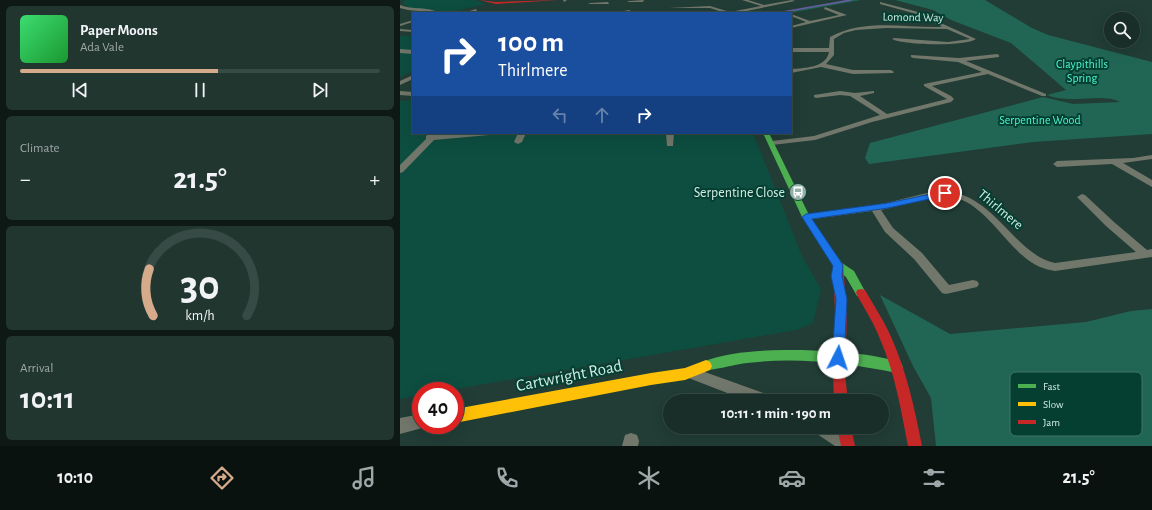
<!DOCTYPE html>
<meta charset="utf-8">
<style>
:root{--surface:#192e28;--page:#223630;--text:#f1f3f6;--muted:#9fa8a8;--line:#374a45;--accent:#d6ab8b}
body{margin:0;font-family:"Alegreya Sans",sans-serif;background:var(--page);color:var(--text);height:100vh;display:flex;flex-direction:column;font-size:15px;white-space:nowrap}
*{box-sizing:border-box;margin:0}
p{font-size:13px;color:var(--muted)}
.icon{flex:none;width:22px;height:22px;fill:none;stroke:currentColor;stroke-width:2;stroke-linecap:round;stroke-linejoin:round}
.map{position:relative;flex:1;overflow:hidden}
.details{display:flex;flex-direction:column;gap:6px;padding:6px;background:#0e1916;width:400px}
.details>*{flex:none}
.hud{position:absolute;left:12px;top:12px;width:380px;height:122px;border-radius:0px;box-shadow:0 4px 16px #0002,0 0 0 1px var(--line);background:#1a4fa0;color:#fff;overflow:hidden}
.tools{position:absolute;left:704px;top:12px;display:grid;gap:8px}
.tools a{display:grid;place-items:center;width:36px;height:36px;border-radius:50%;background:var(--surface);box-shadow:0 4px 16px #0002,0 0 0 1px var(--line);font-size:20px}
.speed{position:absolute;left:12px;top:382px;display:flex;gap:8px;font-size:20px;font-weight:700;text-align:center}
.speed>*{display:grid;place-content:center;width:52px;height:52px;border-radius:50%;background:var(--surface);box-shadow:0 4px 16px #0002,0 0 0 1px var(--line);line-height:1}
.speed .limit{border:6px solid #d22;background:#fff;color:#111}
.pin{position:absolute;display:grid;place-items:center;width:34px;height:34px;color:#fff;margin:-17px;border:2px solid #fff;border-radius:50%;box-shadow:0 1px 4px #0007}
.me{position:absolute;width:44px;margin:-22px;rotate:4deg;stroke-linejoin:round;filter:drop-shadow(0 0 3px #0008)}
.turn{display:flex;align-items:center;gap:14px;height:84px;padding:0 20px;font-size:18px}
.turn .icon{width:52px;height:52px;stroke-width:2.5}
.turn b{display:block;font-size:28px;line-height:34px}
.lanes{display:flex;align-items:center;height:38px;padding:0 20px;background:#0003;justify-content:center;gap:20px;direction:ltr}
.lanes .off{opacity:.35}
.big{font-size:30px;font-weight:700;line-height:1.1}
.details .card{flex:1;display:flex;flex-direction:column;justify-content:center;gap:6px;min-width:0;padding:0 14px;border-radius:6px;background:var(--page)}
.details .dial{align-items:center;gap:0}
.dial svg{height:104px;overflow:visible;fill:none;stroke:var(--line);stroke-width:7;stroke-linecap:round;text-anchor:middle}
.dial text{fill:var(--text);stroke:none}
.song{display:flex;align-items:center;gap:12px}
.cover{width:48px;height:48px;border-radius:6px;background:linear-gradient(135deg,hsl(140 70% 55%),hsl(130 70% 35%))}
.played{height:4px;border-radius:2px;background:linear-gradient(90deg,var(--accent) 55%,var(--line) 55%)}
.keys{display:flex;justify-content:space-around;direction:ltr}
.heat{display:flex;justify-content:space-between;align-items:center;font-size:22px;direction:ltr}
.trip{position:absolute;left:263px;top:394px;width:226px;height:40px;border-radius:20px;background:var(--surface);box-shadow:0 4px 16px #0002,0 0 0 1px var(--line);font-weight:700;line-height:40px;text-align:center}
.menu{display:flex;height:64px;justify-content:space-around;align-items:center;background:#0a1210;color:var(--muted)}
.menu .icon{width:28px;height:28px}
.menu .selected{color:var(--accent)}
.menu b{font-size:18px;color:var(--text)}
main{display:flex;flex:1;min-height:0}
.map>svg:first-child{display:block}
.built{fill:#0d4e40}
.green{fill:#216654}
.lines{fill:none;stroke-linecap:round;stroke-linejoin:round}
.stream{stroke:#6a5ba2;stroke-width:1.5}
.street{fill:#72776b;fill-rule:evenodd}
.fast{fill:#4caf50;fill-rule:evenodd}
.slow{fill:#ffc107;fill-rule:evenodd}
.jam{fill:#c62828;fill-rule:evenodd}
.route{fill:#1a73e8;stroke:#114b97}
.labels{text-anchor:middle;stroke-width:4;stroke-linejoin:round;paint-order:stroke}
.far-street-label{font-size:12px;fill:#d2ece3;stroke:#043f32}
.far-park-label{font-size:12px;fill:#4cfad0;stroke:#043f32}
.poi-label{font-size:14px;fill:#d2ece3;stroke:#043f32;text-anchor:end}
.street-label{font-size:14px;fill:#d2ece3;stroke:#043f32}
.near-street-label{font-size:17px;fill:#d2ece3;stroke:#043f32}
.key{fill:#043f32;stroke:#427367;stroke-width:1}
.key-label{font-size:11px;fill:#d2ece3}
</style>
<main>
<section class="details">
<div class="card">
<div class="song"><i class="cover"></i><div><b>Paper Moons</b><p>Ada Vale</p></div></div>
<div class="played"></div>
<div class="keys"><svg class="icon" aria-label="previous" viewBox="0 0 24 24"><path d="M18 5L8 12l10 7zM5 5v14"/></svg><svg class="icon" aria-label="pause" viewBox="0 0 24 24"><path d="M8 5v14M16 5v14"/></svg><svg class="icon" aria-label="next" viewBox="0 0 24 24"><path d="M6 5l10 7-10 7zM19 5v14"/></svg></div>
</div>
<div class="card"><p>Climate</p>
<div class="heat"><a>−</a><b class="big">21.5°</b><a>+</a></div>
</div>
<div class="card dial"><svg viewBox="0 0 100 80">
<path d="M14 69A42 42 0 1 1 86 69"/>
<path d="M14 69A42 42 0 0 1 11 33" stroke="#d6ab8b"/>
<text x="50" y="56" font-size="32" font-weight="700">30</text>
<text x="50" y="72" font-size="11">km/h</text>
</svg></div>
<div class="card"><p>Arrival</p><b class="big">10:11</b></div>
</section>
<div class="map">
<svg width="752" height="446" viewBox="0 0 752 446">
<rect width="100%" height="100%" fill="#213d36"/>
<g class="built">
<polygon points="4,0 75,0 86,4 47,13 9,8 3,4"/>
<polygon points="0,36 13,36 13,71 0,77"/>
<polygon points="13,100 13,133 353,133 402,256 421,289 413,323 396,330 44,391 21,391 21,395 0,399 0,101"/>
</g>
<g class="green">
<polygon points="447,0 461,0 389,13 375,13"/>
<path d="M495,0H585L632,28L648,35L752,62V134L633,142L469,164L465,158L470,143L643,97L673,104L720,102C702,92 671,105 647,95L666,90L611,43L551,20L533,10Z"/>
<polygon points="480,295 550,334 686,322 731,311 752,309 752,446 536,446 531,398 513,366"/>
</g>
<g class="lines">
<polyline class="stream" points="377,13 451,0"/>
<g class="street">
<polygon points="163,0 167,0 164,2"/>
<polygon points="244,0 243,2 227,2 229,1"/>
<polygon points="342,0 348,0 364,5 392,0 395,1 337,13 325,13 310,8 269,8 310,6 330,12 361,6"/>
<polygon points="208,2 209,4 188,4 190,3"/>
<path d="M480,2L522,13L532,19L576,39C565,47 503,45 492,39L494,38L548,42L570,39L547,29L486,28L456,30L444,33L434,39V55L426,64L453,70H491L494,72L493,73L453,74L421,67L391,73V69C404,68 426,68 429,52H391V48H429L430,37C465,18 504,28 542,27L520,15L480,4Z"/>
<path d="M0,5C12,10 28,6 39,13L8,10L0,8Z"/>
<polygon points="425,7 447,15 391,28 391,26 406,22 391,16 391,14 410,21 439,15 424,9"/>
<polygon points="76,9 77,11 65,13 66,12"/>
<polygon points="229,10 235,13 219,12"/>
<polygon points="483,16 517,16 519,17 481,18"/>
<polygon points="13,20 13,22 0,26 0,24"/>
<polygon points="0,29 13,30 13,32 0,31"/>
<polygon points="0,49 13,50 13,54 0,53"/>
<polygon points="597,54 599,55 599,57 566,61 646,94 646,96 642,96 588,74 532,86 551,96 554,99 551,102 472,122 415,140 372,145 368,143 372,141 414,136 480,115 450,96 440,95 416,98 414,97 414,95 440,91 455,93 474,91 474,93 460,96 487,114 547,99 524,86 524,84 582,72 558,62 513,58 511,57 511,55 559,58"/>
<polygon points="13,75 13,79 0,85 0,81"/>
<polygon points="0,91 13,92 13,96 0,95"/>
<polygon points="31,133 35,133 38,135 93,133 89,135 34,140 3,172 0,173 0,165 26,139 26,136"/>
<polygon points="118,133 126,133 122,142 118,144 114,142"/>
<polygon points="266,133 274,133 273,146 267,146"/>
<polygon points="752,155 752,159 723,163 752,180 752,187 712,164 657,167 653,164 657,161 733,158"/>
<path d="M548,191C598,199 614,254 655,263L736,252L706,226L677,197L682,194L685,195L714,222L747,250L752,249V257L655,271C650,270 645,269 640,267C607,253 586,199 547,196C525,195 503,206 481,210L493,228L522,253L549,285L573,280L577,281L579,284L577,287L546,294L542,293L514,259L485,232L472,211L406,220L401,217L406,214L478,205L531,192Z"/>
<polygon points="291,367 372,396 374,401 348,401 286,377 284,373 286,369"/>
<polygon points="21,414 21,425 28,425 26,427 0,434 0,418"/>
<polygon points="412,427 434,427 452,438 453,446 435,446 414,432"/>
<polygon points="231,433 237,435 239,441 238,446 222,446 225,435"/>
</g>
<g class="fast">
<polygon points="363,133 369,133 410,217 442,263 454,271 466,293 465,296 461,297 457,296 446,277 434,267 402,217"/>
<path d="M402,350C431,351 475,353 501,363L503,367L501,371L497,373C447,363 397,357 347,363C337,364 307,372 302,370L300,366L302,362C333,350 369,350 402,350Z"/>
</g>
<polygon class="slow" points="306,360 310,362 312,366 310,370 285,380 251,385 55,423 55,409 251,373 285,368"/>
<g class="jam">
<polygon points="79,0 96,2 159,0 96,4"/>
<polygon points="438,261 442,263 443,265 447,312 445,375 448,401 434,401 433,375 435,312 433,265 434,263"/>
<path d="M461,289L465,290C474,306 485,322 492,339C507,373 515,410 522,446H508C501,410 495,373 480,339C474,323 464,308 456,293L457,290Z"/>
<polygon points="437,427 451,427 455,446 441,446"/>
</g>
</g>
<polygon class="route" points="545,191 548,192 548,195 488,208 412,219 443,265 442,276 447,299 444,358 442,361 438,363 433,361 432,358 436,299 431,276 433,266 402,217 406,214 488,203"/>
<defs>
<g id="bus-disc" transform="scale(0.9)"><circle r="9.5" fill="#94afa6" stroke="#043f32"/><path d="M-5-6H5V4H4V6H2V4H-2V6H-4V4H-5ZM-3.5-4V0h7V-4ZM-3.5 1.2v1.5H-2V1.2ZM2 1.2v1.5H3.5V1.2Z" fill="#fff"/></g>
</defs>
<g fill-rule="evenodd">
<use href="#bus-disc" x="398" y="192"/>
</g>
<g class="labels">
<g class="far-street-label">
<text transform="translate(513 17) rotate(1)" y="4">Lomond Way</text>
</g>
<g class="far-park-label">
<text x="682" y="68">Claypithills<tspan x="682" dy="14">Spring</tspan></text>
<text x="640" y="124">Serpentine Wood</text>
</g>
<g class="poi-label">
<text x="385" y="197">Serpentine Close</text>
</g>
<g class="street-label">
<text transform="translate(601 209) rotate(40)" y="5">Thirlmere</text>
</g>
<g class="near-street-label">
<text transform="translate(169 375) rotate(-11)" y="6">Cartwright Road</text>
</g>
</g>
<rect x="610" y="372" width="132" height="64" rx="6" class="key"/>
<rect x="618" y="384" width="18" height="4" fill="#4caf50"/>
<rect x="618" y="402" width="18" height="4" fill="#ffc107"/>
<rect x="618" y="420" width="18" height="4" fill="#c62828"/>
<g class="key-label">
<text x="643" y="390">Fast</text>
<text x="643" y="408">Slow</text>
<text x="643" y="426">Jam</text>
</g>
</svg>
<div class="tools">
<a><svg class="icon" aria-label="search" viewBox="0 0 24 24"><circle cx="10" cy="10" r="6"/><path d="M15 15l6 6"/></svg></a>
</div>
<div class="speed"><div class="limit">40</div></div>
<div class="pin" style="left:545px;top:193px;background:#d93025"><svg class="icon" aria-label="arrive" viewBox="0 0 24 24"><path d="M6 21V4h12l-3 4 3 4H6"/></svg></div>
<svg class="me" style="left:438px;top:358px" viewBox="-20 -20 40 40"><circle r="19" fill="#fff"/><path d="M0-13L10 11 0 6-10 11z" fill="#1a73e8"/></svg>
<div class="trip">10:11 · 1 min · 190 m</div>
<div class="hud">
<div class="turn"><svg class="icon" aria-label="right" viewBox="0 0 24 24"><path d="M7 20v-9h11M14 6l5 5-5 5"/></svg><div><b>100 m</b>Thirlmere</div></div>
<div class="lanes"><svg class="icon off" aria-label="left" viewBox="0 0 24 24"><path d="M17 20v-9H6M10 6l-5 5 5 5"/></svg><svg class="icon off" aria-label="ahead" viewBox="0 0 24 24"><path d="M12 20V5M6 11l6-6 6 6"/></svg><svg class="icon" aria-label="right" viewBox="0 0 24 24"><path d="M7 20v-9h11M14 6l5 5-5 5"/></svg></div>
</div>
</div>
</main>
<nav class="menu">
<b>10:10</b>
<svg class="icon selected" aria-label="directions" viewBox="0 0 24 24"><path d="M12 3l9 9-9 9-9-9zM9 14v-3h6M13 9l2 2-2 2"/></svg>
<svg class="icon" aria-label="music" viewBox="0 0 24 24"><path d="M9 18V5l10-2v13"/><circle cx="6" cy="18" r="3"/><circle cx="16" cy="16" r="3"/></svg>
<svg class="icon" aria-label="phone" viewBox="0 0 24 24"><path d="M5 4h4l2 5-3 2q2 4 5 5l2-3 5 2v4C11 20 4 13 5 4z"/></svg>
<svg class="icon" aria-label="climate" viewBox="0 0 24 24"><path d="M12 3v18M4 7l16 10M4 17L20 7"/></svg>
<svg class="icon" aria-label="car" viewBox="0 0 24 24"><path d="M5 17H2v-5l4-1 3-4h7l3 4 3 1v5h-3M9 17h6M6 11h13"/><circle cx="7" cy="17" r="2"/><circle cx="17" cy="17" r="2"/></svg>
<svg class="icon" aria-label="filters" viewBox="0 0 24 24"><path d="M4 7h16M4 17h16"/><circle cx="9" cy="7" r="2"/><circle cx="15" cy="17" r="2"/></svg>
<b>21.5°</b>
</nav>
